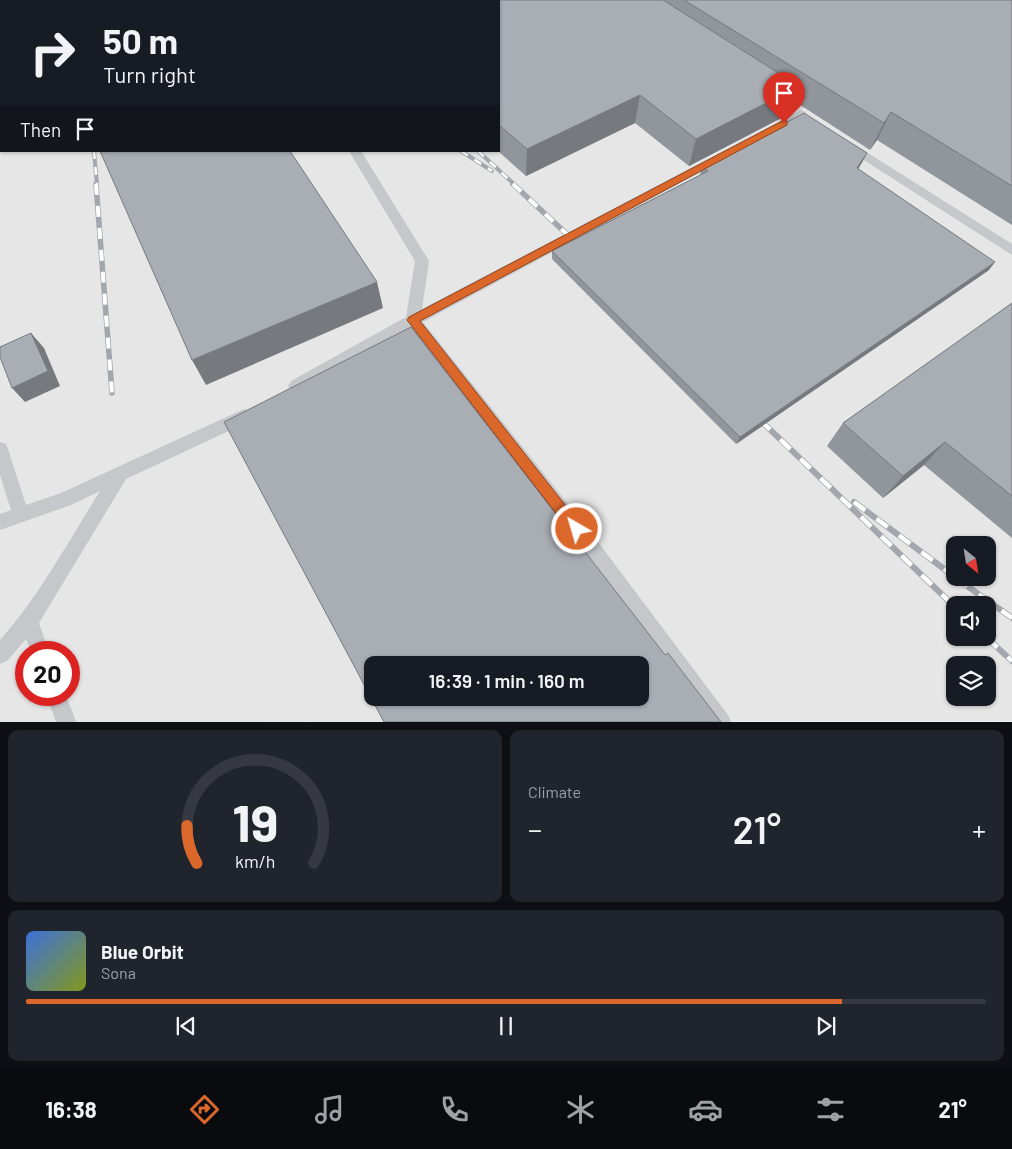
<!DOCTYPE html>
<meta charset="utf-8">
<style>
:root{--surface:#171b24;--page:#20242c;--text:#f1f3f6;--muted:#9ea1a6;--line:#363941;--accent:#dc672a}
body{margin:0;font-family:Barlow,sans-serif;background:var(--page);color:var(--text);height:100vh;display:flex;flex-direction:column;font-size:19px;white-space:nowrap}
*{box-sizing:border-box;margin:0}
p{font-size:16px;color:var(--muted)}
.icon{flex:none;width:28px;height:28px;fill:none;stroke:currentColor;stroke-width:2;stroke-linecap:round;stroke-linejoin:round}
.map{position:relative;height:722px;overflow:hidden}
.panel{display:flex;flex-direction:column;gap:8px;padding:8px;background:#0d0f14;flex:1}
.panel>*{flex:none}
.top-card{position:absolute;left:0px;top:0px;width:500px;height:152px;box-shadow:0 1px 4px #0004;background:#171b24;color:var(--text);overflow:hidden}
.needle{width:32px;rotate:150deg}
.buttons{position:absolute;left:946px;top:536px;display:grid;gap:10px}
.buttons a{display:grid;place-items:center;width:50px;height:50px;border-radius:10px;background:var(--surface);box-shadow:0 1px 4px #0004;font-size:25px}
.speed{position:absolute;left:15px;top:641px;display:flex;gap:10px;font-size:25px;font-weight:700;text-align:center}
.speed>*{display:grid;place-content:center;width:65px;height:65px;border-radius:50%;background:var(--surface);box-shadow:0 1px 4px #0004;line-height:1}
.speed .limit{border:8px solid #d22;background:#fff;color:#111}
.pin{position:absolute;display:grid;place-items:center;width:42px;height:42px;color:#fff;margin:-51px -21px;border-radius:50% 50% 50% 0;rotate:-45deg;box-shadow:0 0 5px #0007}
.pin .icon{rotate:45deg}
.me{position:absolute;width:55px;margin:-28px;rotate:322deg;stroke-linejoin:round;filter:drop-shadow(0 0 4px #0008)}
.turn{display:flex;align-items:center;gap:18px;height:105px;padding:0 20px;font-size:22px}
.turn .icon{width:65px;height:65px;stroke-width:2.5}
.turn b{display:block;font-size:35px;line-height:42px}
.then{display:flex;align-items:center;height:48px;padding:0 20px;background:#0003;gap:10px;font-size:19px}
.big{font-size:38px;font-weight:600;line-height:1.1}
.panel .tile{flex:1;display:flex;flex-direction:column;justify-content:center;gap:8px;min-width:0;padding:0 18px;border-radius:10px;background:var(--page)}
.panel .dial{align-items:center;gap:0}
.dial svg{height:130px;overflow:visible;fill:none;stroke:var(--line);stroke-width:7;stroke-linecap:round;text-anchor:middle}
.dial text{fill:var(--text);stroke:none}
.song{display:flex;align-items:center;gap:15px}
.cover{width:60px;height:60px;border-radius:8px;background:linear-gradient(135deg,hsl(220 70% 55%),hsl(70 70% 35%))}
.played{height:5px;border-radius:2px;background:linear-gradient(90deg,var(--accent) 85%,var(--line) 85%)}
.keys{display:flex;justify-content:space-around;direction:ltr}
.heat{display:flex;justify-content:space-between;align-items:center;font-size:28px;direction:ltr}
.panel .tiles{flex:1;display:grid;gap:8px;grid-template-columns:1fr 1fr}
.tile:last-child{grid-column:span 2}
.trip{position:absolute;left:364px;top:656px;width:285px;height:50px;border-radius:10px;background:var(--surface);box-shadow:0 1px 4px #0004;font-weight:600;line-height:50px;text-align:center}
.dock{display:flex;height:80px;justify-content:space-around;align-items:center;background:#090b0e;color:var(--muted)}
.dock .icon{width:35px;height:35px}
.dock .current{color:var(--accent)}
.dock b{font-size:22px;color:var(--text)}
.map>svg:first-child{display:block}
.built{fill:#e5e6e5;fill-rule:evenodd}
.lines{fill:none;stroke-linecap:round;stroke-linejoin:round}
.lane{fill:#c5c7cb;fill-rule:evenodd}
.rail-far2-casing{stroke:#a3a7ad;stroke-width:4}
.rail-far1-casing{stroke:#a3a7ad;stroke-width:5.5}
.rail-casing{stroke:#a3a7ad;stroke-width:6}
.rail-far2{stroke:#fff;stroke-width:2.5;stroke-dasharray:8;stroke-linecap:butt}
.rail-far1{stroke:#fff;stroke-width:4;stroke-dasharray:11;stroke-linecap:butt}
.rail{stroke:#fff;stroke-width:4.5;stroke-dasharray:14;stroke-linecap:butt}
.wall{fill:#91969c}
.shaded-wall{fill:#767a7f}
.building{fill:#a9aeb5;stroke:#767a7f;fill-rule:evenodd}
.route{fill:#dc672a;stroke:#8f431b}
</style>
<div class="map">
<svg width="1012" height="722" viewBox="0 0 1012 722">
<rect width="100%" height="100%" fill="#f4f5f1"/>
<path class="built" d="M0,0H1012V721L0,722ZM1,1H499V151H1ZM955,545H988V578H955ZM955,605H988V638H955ZM26,652H69V695H26ZM372,665H640V698H372ZM955,665H988V698H955Z"/>
<g class="lines">
<g class="lane">
<polygon points="267,0 277,0 278,1 268,1"/>
<polygon points="801,110 805,112 807,114 805,116 423,322 595,538 728,715 731,722 708,722 583,550 411,328 301,391 296,392 291,391 288,386 291,381 406,317 415,261 349,151 361,151 429,261 422,309"/>
<polygon points="849,141 1012,244 1012,255 845,148 843,145 845,142"/>
<path d="M244,409L250,411L252,416L250,421L126,479L39,623L49,652H31L26,639L7,661L0,664V640C40,595 68,542 100,491L71,505L0,530V514L11,510L0,475V442L6,444L8,449L26,505L61,493Z"/>
<polygon points="46,695 66,695 76,722 56,722"/>
</g>
<g class="rail-far2-casing">
<g id="rail-far2">
<polyline points="94,151 97,185"/>
<polyline points="461,151 492,171"/>
<polyline points="478,151 515,185"/>
</g>
</g>
<g class="rail-far1-casing">
<g id="rail-far1">
<polyline points="96,184 112,393"/>
<polyline points="513,184 584,250"/>
<polyline points="755,415 761,421"/>
</g>
</g>
<g class="rail-casing">
<g id="rail">
<polyline points="760,420 955,607"/>
<polyline points="854,502 955,577"/>
<polyline points="956,578 1012,618"/>
<polyline points="987,638 1012,661"/>
</g>
</g>
<use href="#rail-far2" class="rail-far2"/>
<use href="#rail-far1" class="rail-far1"/>
<use href="#rail" class="rail"/>
</g>
<g class="wall">
<polygon points="457,0 1012,0 1012,225 877,140 870,150 794,101 789,114 689,166 635,123 526,176 498,151 499,151 499,1 459,1"/>
<polygon points="863,161 858,169 989,270 736,444 552,259 552,251 700,175 702,167"/>
<polygon points="1012,303 1012,538 924,465 883,498 827,446 843,423"/>
</g>
<g class="shaded-wall">
<polygon points="799,86 789,114 689,166 696,139"/>
<polygon points="640,95 635,123 526,176 527,149"/>
<polygon points="891,112 877,140 870,150 884,123"/>
<polygon points="867,153 863,161 853,177 857,168"/>
<polygon points="995,262 989,270 736,444 740,437"/>
<polygon points="377,282 383,308 206,385 192,360"/>
<polygon points="31,333 44,348 60,386 25,402 12,388"/>
<polygon points="945,442 924,465 883,498 903,476"/>
</g>
<g class="building">
<polygon points="491,0 663,0 799,86 696,139 640,95 527,149 499,125 499,1 492,1"/>
<polygon points="684,0 1012,0 1012,186 891,112 884,123"/>
<polygon points="804,113 867,153 857,168 995,262 740,437 552,251 708,171 702,167"/>
<polygon points="100,151 290,151 377,282 192,360"/>
<polygon points="1012,303 1012,496 945,442 903,476 843,423"/>
<path d="M411,327L665,655L668,653L721,722H384L224,422ZM372,665H640V698H372Z"/>
<polygon points="31,333 48,371 12,388 0,357 0,347"/>
</g>
<polygon class="route" points="784,120 787,121 787,125 420,321 581,525 583,529 581,534 577,535 572,534 407,320 409,317"/>
</svg>
<div class="buttons">
<a><svg class="needle" viewBox="-14 -14 28 28"><path d="M0-13l5 13h-10z" fill="#e53935"/><path d="M0 13l5-13h-10z" fill="#9ea1a6"/></svg></a>
<a><svg class="icon" aria-label="sound" viewBox="0 0 24 24"><path d="M4 9h4l5-4v14l-5-4H4zM17 9q2 3 0 6"/></svg></a>
<a><svg class="icon" aria-label="layers" viewBox="0 0 24 24"><path d="M12 4l9 5-9 5-9-5zM3 14l9 5 9-5"/></svg></a>
</div>
<div class="speed"><div class="limit">20</div></div>
<div class="pin" style="left:784px;top:123px;background:#d93025"><svg class="icon" aria-label="arrive" viewBox="0 0 24 24"><path d="M6 21V4h12l-3 4 3 4H6"/></svg></div>
<svg class="me" style="left:577px;top:529px" viewBox="-20 -20 40 40"><circle r="17" fill="#dc672a" stroke="#fff" stroke-width="3"/><path d="M0-11L8 9 0 5-8 9z" fill="#fff"/></svg>
<div class="trip">16:39 · 1 min · 160 m</div>
<div class="top-card">
<div class="turn"><svg class="icon" aria-label="right" viewBox="0 0 24 24"><path d="M7 20v-9h11M14 6l5 5-5 5"/></svg><div><b>50 m</b>Turn right</div></div>
<div class="then">Then<svg class="icon" aria-label="arrive" viewBox="0 0 24 24"><path d="M6 21V4h12l-3 4 3 4H6"/></svg></div>
</div>
</div>
<section class="panel">
<div class="tiles">
<div class="tile dial"><svg viewBox="0 0 100 80">
<path d="M14 69A42 42 0 1 1 86 69"/>
<path d="M14 69A42 42 0 0 1 8 46" stroke="#dc672a"/>
<text x="50" y="56" font-size="32" font-weight="700">19</text>
<text x="50" y="72" font-size="11">km/h</text>
</svg></div>
<div class="tile"><p>Climate</p>
<div class="heat"><a>−</a><b class="big">21°</b><a>+</a></div>
</div>
<div class="tile">
<div class="song"><i class="cover"></i><div><b>Blue Orbit</b><p>Sona</p></div></div>
<div class="played"></div>
<div class="keys"><svg class="icon" aria-label="previous" viewBox="0 0 24 24"><path d="M18 5L8 12l10 7zM5 5v14"/></svg><svg class="icon" aria-label="pause" viewBox="0 0 24 24"><path d="M8 5v14M16 5v14"/></svg><svg class="icon" aria-label="next" viewBox="0 0 24 24"><path d="M6 5l10 7-10 7zM19 5v14"/></svg></div>
</div>
</div>
</section>
<nav class="dock">
<b>16:38</b>
<svg class="icon current" aria-label="directions" viewBox="0 0 24 24"><path d="M12 3l9 9-9 9-9-9zM9 14v-3h6M13 9l2 2-2 2"/></svg>
<svg class="icon" aria-label="music" viewBox="0 0 24 24"><path d="M9 18V5l10-2v13"/><circle cx="6" cy="18" r="3"/><circle cx="16" cy="16" r="3"/></svg>
<svg class="icon" aria-label="phone" viewBox="0 0 24 24"><path d="M5 4h4l2 5-3 2q2 4 5 5l2-3 5 2v4C11 20 4 13 5 4z"/></svg>
<svg class="icon" aria-label="climate" viewBox="0 0 24 24"><path d="M12 3v18M4 7l16 10M4 17L20 7"/></svg>
<svg class="icon" aria-label="car" viewBox="0 0 24 24"><path d="M5 17H2v-5l4-1 3-4h7l3 4 3 1v5h-3M9 17h6M6 11h13"/><circle cx="7" cy="17" r="2"/><circle cx="17" cy="17" r="2"/></svg>
<svg class="icon" aria-label="filters" viewBox="0 0 24 24"><path d="M4 7h16M4 17h16"/><circle cx="9" cy="7" r="2"/><circle cx="15" cy="17" r="2"/></svg>
<b>21°</b>
</nav>
